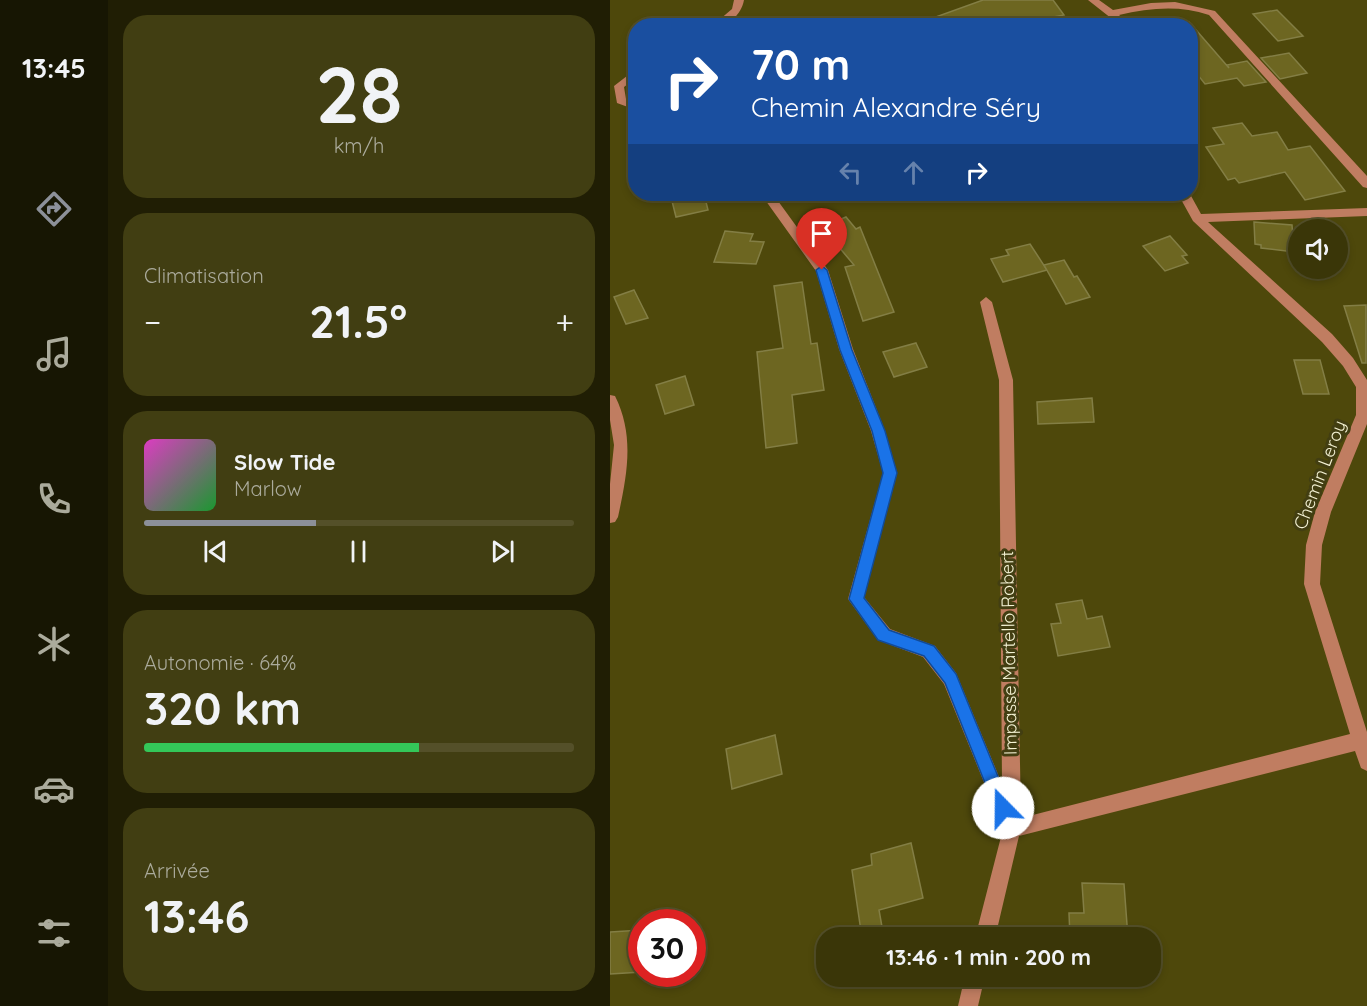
<!DOCTYPE html>
<html lang="fr">
<meta charset="utf-8">
<style>
:root{--surface:#3a3608;--page:#413e12;--text:#f1f3f6;--muted:#abab9c;--line:#545029;--accent:#8c9099}
body{margin:0;font-family:Quicksand,sans-serif;background:var(--page);color:var(--text);height:100vh;display:flex;flex-direction:column;font-size:22px;white-space:nowrap}
*{box-sizing:border-box;margin:0}
p{font-size:20px;color:var(--muted)}
.icon{flex:none;width:33px;height:33px;fill:none;stroke:currentColor;stroke-width:2;stroke-linecap:round;stroke-linejoin:round}
.map{position:relative;flex:1;overflow:hidden}
.panel{display:flex;flex-direction:column;gap:15px;padding:15px;background:#201e04;width:502px}
.panel>*{flex:none}
.top-card{position:absolute;left:18px;top:18px;width:570px;height:183px;border-radius:24px;box-shadow:0 3px 9px #0003,0 0 0 2px var(--line);background:#1a4fa0;color:#fff;overflow:hidden}
.tools{position:absolute;left:678px;top:219px;display:grid;gap:12px}
.tools a{display:grid;place-items:center;width:60px;height:60px;border-radius:50%;background:var(--surface);box-shadow:0 3px 9px #0003,0 0 0 2px var(--line);font-size:30px}
.speed{position:absolute;left:18px;top:909px;display:flex;gap:12px;font-size:30px;font-weight:700;text-align:center}
.speed>*{display:grid;place-content:center;width:78px;height:78px;border-radius:50%;background:var(--surface);box-shadow:0 3px 9px #0003,0 0 0 2px var(--line);line-height:1}
.speed .limit{border:9px solid #d22;background:#fff;color:#111}
.pin{position:absolute;display:grid;place-items:center;width:51px;height:51px;color:#fff;margin:-62px -26px;border-radius:50% 50% 50% 0;rotate:-45deg;box-shadow:0 0 6px #0007}
.pin .icon{rotate:45deg}
.me{position:absolute;width:66px;margin:-33px;rotate:338deg;stroke-linejoin:round;filter:drop-shadow(0 0 4px #0008)}
.turn{display:flex;align-items:center;gap:21px;height:126px;padding:0 24px;font-size:27px}
.turn .icon{width:78px;height:78px;stroke-width:2.5}
.turn b{display:block;font-size:42px;line-height:51px}
.lanes{display:flex;align-items:center;height:57px;padding:0 24px;background:#0003;justify-content:center;gap:30px;direction:ltr}
.lanes .off{opacity:.35}
.big{font-size:45px;font-weight:700;line-height:1.1}
.panel .widget{flex:1;display:flex;flex-direction:column;justify-content:center;gap:9px;min-width:0;padding:0 21px;border-radius:24px;background:var(--page)}
.panel .dial{align-items:center;gap:0}
.dial b{font-size:78px;line-height:1}
.song{display:flex;align-items:center;gap:18px}
.cover{width:72px;height:72px;border-radius:9px;background:linear-gradient(135deg,hsl(310 70% 55%),hsl(130 70% 35%))}
.played{height:6px;border-radius:3px;background:linear-gradient(90deg,var(--accent) 40%,var(--line) 40%)}
.keys{display:flex;justify-content:space-around;direction:ltr}
.heat{display:flex;justify-content:space-between;align-items:center;font-size:33px;direction:ltr}
.charge{height:9px;border-radius:4px;background:linear-gradient(90deg,#34c759 64%,var(--line) 0)}
.trip{position:absolute;left:206px;top:927px;width:345px;height:60px;border-radius:24px;background:var(--surface);box-shadow:0 3px 9px #0003,0 0 0 2px var(--line);font-weight:700;line-height:60px;text-align:center}
main{display:flex;flex:1;min-height:0}
.tabs{display:flex;flex-direction:column;width:108px;justify-content:space-around;align-items:center;background:#171603;color:var(--muted)}
.tabs .icon{width:42px;height:42px}
.tabs .active{color:var(--accent)}
.tabs b{font-size:27px;color:var(--text)}
.map>svg:first-child{display:block}
.building{fill:#6d6621;stroke:#837e45;stroke-width:1.5}
.lines{fill:none;stroke-linecap:round;stroke-linejoin:round}
.minor{fill:#c07d61;fill-rule:evenodd}
.route{fill:#1a73e8;stroke:#114b97;stroke-width:1.5}
.labels{text-anchor:middle;stroke-width:6;stroke-linejoin:round;paint-order:stroke}
.street-label{font-size:18px;fill:#f5f3d5;stroke:#423e12}
</style>
<main>
<nav class="tabs">
<b>13:45</b>
<svg class="icon active" aria-label="directions" viewBox="0 0 24 24"><path d="M12 3l9 9-9 9-9-9zM9 14v-3h6M13 9l2 2-2 2"/></svg>
<svg class="icon" aria-label="music" viewBox="0 0 24 24"><path d="M9 18V5l10-2v13"/><circle cx="6" cy="18" r="3"/><circle cx="16" cy="16" r="3"/></svg>
<svg class="icon" aria-label="phone" viewBox="0 0 24 24"><path d="M5 4h4l2 5-3 2q2 4 5 5l2-3 5 2v4C11 20 4 13 5 4z"/></svg>
<svg class="icon" aria-label="climate" viewBox="0 0 24 24"><path d="M12 3v18M4 7l16 10M4 17L20 7"/></svg>
<svg class="icon" aria-label="car" viewBox="0 0 24 24"><path d="M5 17H2v-5l4-1 3-4h7l3 4 3 1v5h-3M9 17h6M6 11h13"/><circle cx="7" cy="17" r="2"/><circle cx="17" cy="17" r="2"/></svg>
<svg class="icon" aria-label="filters" viewBox="0 0 24 24"><path d="M4 7h16M4 17h16"/><circle cx="9" cy="7" r="2"/><circle cx="15" cy="17" r="2"/></svg>
</nav>
<section class="panel">
<div class="widget dial"><b>28</b><p>km/h</p></div>
<div class="widget"><p>Climatisation</p>
<div class="heat"><a>−</a><b class="big">21.5°</b><a>+</a></div>
</div>
<div class="widget">
<div class="song"><i class="cover"></i><div><b>Slow Tide</b><p>Marlow</p></div></div>
<div class="played"></div>
<div class="keys"><svg class="icon" aria-label="previous" viewBox="0 0 24 24"><path d="M18 5L8 12l10 7zM5 5v14"/></svg><svg class="icon" aria-label="pause" viewBox="0 0 24 24"><path d="M8 5v14M16 5v14"/></svg><svg class="icon" aria-label="next" viewBox="0 0 24 24"><path d="M6 5l10 7-10 7zM19 5v14"/></svg></div>
</div>
<div class="widget"><p>Autonomie · 64%</p><b class="big">320 km</b><div class="charge"></div></div>
<div class="widget"><p>Arrivée</p><b class="big">13:46</b></div>
</section>
<div class="map">
<svg width="757" height="1006" viewBox="0 0 757 1006">
<rect width="100%" height="100%" fill="#4e480b"/>
<g class="building">
<polygon points="373,0 443,0 454,15 443,17 448,26 309,26 309,23"/>
<polygon points="667,10 693,36 668,41 643,14"/>
<polygon points="580,23 619,68 617,65 637,61 656,82 634,86 627,78 595,84 580,65"/>
<polygon points="679,53 697,73 670,79 651,58"/>
<polygon points="632,123 642,136 667,132 678,150 700,146 735,191 695,200 675,172 629,183 625,178 618,180 596,147 614,144 603,128"/>
<polygon points="79,194 94,194 98,210 66,217 61,197"/>
<polygon points="236,217 246,229 250,227 284,312 253,321 235,267 244,265 212,227"/>
<polygon points="644,222 682,225 684,252 651,248 651,245 645,244"/>
<polygon points="115,231 143,234 140,241 154,242 146,264 104,262"/>
<polygon points="560,236 577,255 572,256 578,263 555,271 533,246"/>
<polygon points="420,244 437,270 393,282 381,259 399,255 396,250"/>
<polygon points="454,260 464,277 467,276 480,297 456,304 434,265"/>
<polygon points="192,282 201,344 207,343 214,390 182,395 187,443 156,448 147,352 173,348 164,286"/>
<polygon points="24,290 38,318 16,324 4,297"/>
<polygon points="756,305 756,363 752,363 734,306"/>
<polygon points="306,343 317,367 284,377 273,352"/>
<polygon points="684,360 710,360 719,394 693,394"/>
<polygon points="75,376 84,405 55,414 46,385"/>
<polygon points="482,398 484,422 428,424 427,402"/>
<polygon points="472,600 477,619 492,616 500,647 448,656 441,624 451,623 446,604"/>
<polygon points="165,735 172,774 122,789 116,749"/>
<polygon points="301,843 313,898 269,910 274,938 252,938 242,870 262,865 261,854"/>
<polygon points="472,883 514,884 518,938 460,938 459,913 474,913"/>
<polygon points="32,930 32,972 0,974 0,932"/>
</g>
<g class="lines">
<g class="minor">
<path d="M124,0H134C131,16 118,26 102,26L122,9Z"/>
<path d="M478,0H489L503,10L541,3L565,2L605,11L757,176V188L753,187L599,15C569,5 540,8 509,15L523,26H511Z"/>
<polygon points="26,69 26,78 14,87 16,99 26,103 26,110 7,103 4,86"/>
<polygon points="151,194 163,194 218,270 243,349 275,431 287,473 254,597 280,629 325,646 346,673 392,784 389,380 370,302 376,297 382,302 403,380 411,818 740,734 694,584 696,545 705,512 746,415 746,387 733,366 712,342 583,221 568,194 580,194 591,214 757,208 757,216 598,222 722,334 743,358 757,380 757,424 721,512 712,545 710,584 757,732 757,771 751,768 745,751 409,836 385,938 365,938 393,829 334,684 313,657 268,640 238,599 273,473 261,431 229,349 206,271"/>
<path d="M0,395L5,396C25,436 17,475 8,517L5,522L0,523V484L4,445L0,420Z"/>
<polygon points="355,976 375,976 368,1006 348,1006"/>
</g>
</g>
<polygon class="route" points="212,266 217,270 242,350 275,431 287,473 254,598 279,630 324,646 346,674 401,808 399,813 393,816 387,813 335,683 314,656 268,640 239,599 273,473 262,431 230,350 206,270"/>
<g class="labels">
<g class="street-label">
<text transform="translate(710 475) rotate(-69)" y="6">Chemin Leroy</text>
<text transform="translate(399 653) rotate(-91)" y="6">Impasse Martello Robert</text>
</g>
</g>
</svg>
<div class="tools">
<a><svg class="icon" aria-label="sound" viewBox="0 0 24 24"><path d="M4 9h4l5-4v14l-5-4H4zM17 9q2 3 0 6"/></svg></a>
</div>
<div class="speed"><div class="limit">30</div></div>
<div class="pin" style="left:212px;top:270px;background:#d93025"><svg class="icon" aria-label="arrive" viewBox="0 0 24 24"><path d="M6 21V4h12l-3 4 3 4H6"/></svg></div>
<svg class="me" style="left:393px;top:808px" viewBox="-20 -20 40 40"><circle r="19" fill="#fff"/><path d="M0-13L10 11 0 6-10 11z" fill="#1a73e8"/></svg>
<div class="trip">13:46 · 1 min · 200 m</div>
<div class="top-card">
<div class="turn"><svg class="icon" aria-label="right" viewBox="0 0 24 24"><path d="M7 20v-9h11M14 6l5 5-5 5"/></svg><div><b>70 m</b>Chemin Alexandre Séry</div></div>
<div class="lanes"><svg class="icon off" aria-label="left" viewBox="0 0 24 24"><path d="M17 20v-9H6M10 6l-5 5 5 5"/></svg><svg class="icon off" aria-label="ahead" viewBox="0 0 24 24"><path d="M12 20V5M6 11l6-6 6 6"/></svg><svg class="icon" aria-label="right" viewBox="0 0 24 24"><path d="M7 20v-9h11M14 6l5 5-5 5"/></svg></div>
</div>
</div>
</main>
